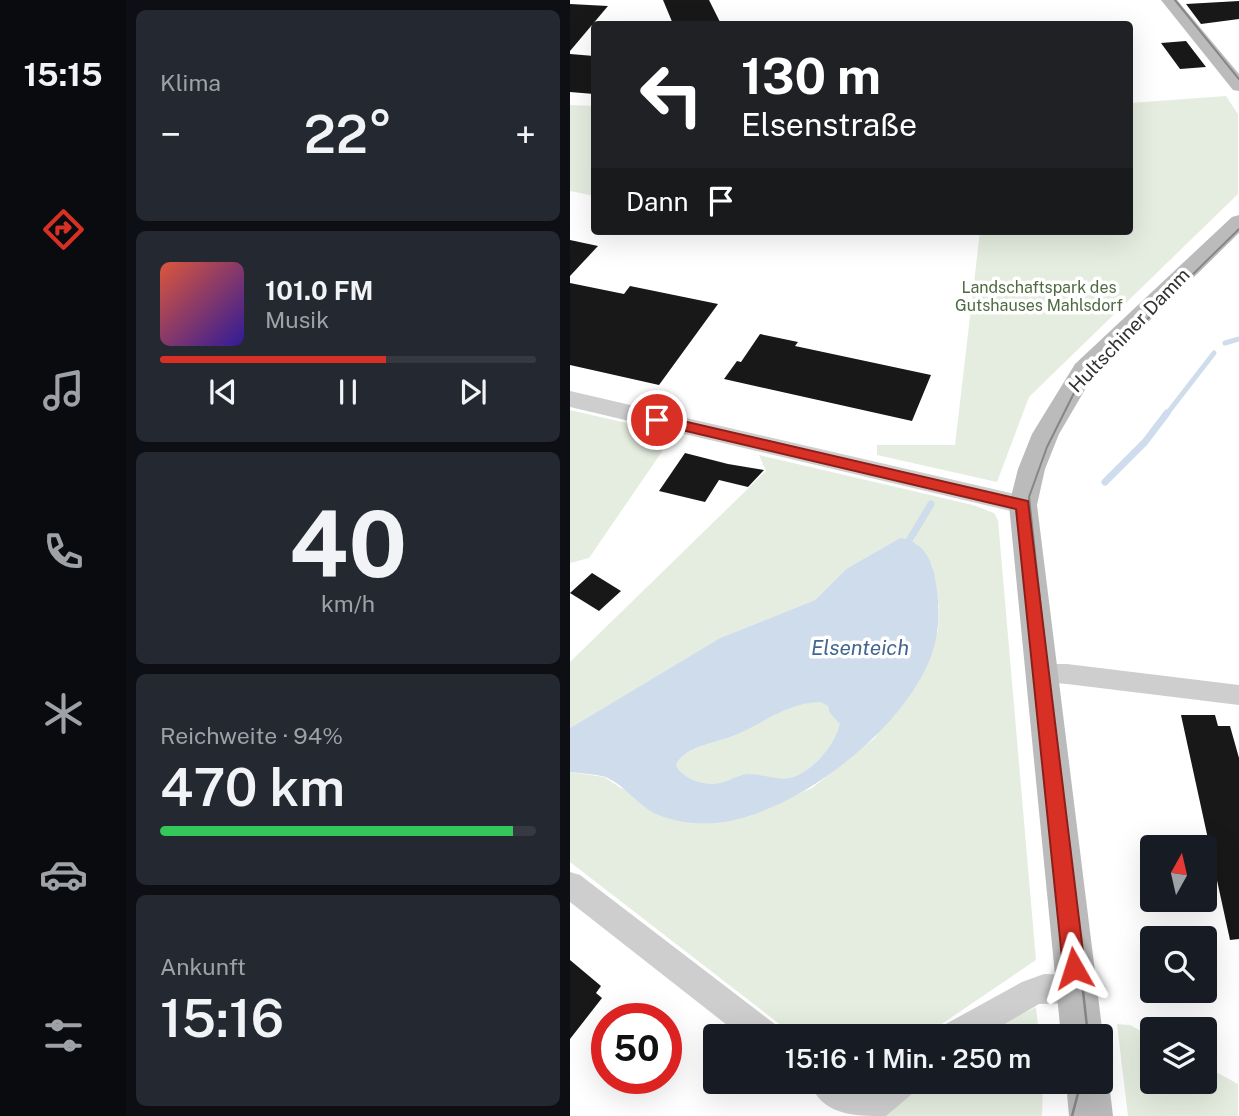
<!DOCTYPE html>
<html lang="de">
<meta charset="utf-8">
<style>
:root{--surface:#171b24;--page:#242831;--text:#f1f3f6;--muted:#9ea1a6;--line:#363941;--accent:#d93025}
body{margin:0;font-family:"Public Sans",sans-serif;background:var(--page);color:var(--text);height:100vh;display:flex;flex-direction:column;font-size:26px;white-space:nowrap}
*{box-sizing:border-box;margin:0}
p{font-size:23px;color:var(--muted)}
.icon{flex:none;width:38px;height:38px;fill:none;stroke:currentColor;stroke-width:2;stroke-linecap:round;stroke-linejoin:round}
.map{position:relative;flex:1;overflow:hidden}
.details{display:flex;flex-direction:column;gap:10px;padding:10px;background:#0d0f14;width:444px}
.details>*{flex:none}
.top-card{position:absolute;left:21px;top:21px;width:542px;height:214px;border-radius:7px;box-shadow:0 7px 28px #0002;background:#202124;color:#fff;overflow:hidden}
.needle{width:46px;rotate:8deg}
.controls{position:absolute;left:570px;top:835px;display:grid;gap:14px}
.controls a{display:grid;place-items:center;width:77px;height:77px;border-radius:7px;background:var(--surface);box-shadow:0 7px 28px #0002;font-size:35px}
.speed{position:absolute;left:21px;top:1003px;display:flex;gap:14px;font-size:35px;font-weight:700;text-align:center}
.speed>*{display:grid;place-content:center;width:91px;height:91px;border-radius:50%;background:var(--surface);box-shadow:0 7px 28px #0002;line-height:1}
.speed .limit{border:10px solid #d22;background:#fff;color:#111}
.pin{position:absolute;display:grid;place-items:center;width:60px;height:60px;color:#fff;margin:-30px;border:4px solid #fff;border-radius:50%;box-shadow:0 2px 7px #0007}
.me{position:absolute;width:77px;margin:-38px;rotate:354deg;stroke-linejoin:round;filter:drop-shadow(0 0 5px #0008)}
.turn{display:flex;align-items:center;gap:24px;height:147px;padding:0 35px;font-size:32px}
.turn .icon{width:91px;height:91px;stroke-width:2.5}
.turn b{display:block;font-size:49px;line-height:60px}
.then{display:flex;align-items:center;height:66px;padding:0 35px;background:#0003;gap:14px;font-size:26px}
.big{font-size:52px;font-weight:600;line-height:1.1}
.details .widget{flex:1;display:flex;flex-direction:column;justify-content:center;gap:10px;min-width:0;padding:0 24px;border-radius:10px;background:var(--page)}
.details .dial{align-items:center;gap:0}
.dial b{font-size:91px;line-height:1}
.song{display:flex;align-items:center;gap:21px}
.cover{width:84px;height:84px;border-radius:10px;background:linear-gradient(135deg,hsl(10 70% 55%),hsl(250 70% 35%))}
.played{height:7px;border-radius:4px;background:linear-gradient(90deg,var(--accent) 60%,var(--line) 60%)}
.keys{display:flex;justify-content:space-around;direction:ltr}
.heat{display:flex;justify-content:space-between;align-items:center;font-size:38px;direction:ltr}
.charge{height:10px;border-radius:5px;background:linear-gradient(90deg,#34c759 94%,var(--line) 0)}
.trip{position:absolute;left:133px;top:1024px;width:410px;height:70px;border-radius:7px;background:var(--surface);box-shadow:0 7px 28px #0002;font-weight:600;line-height:70px;text-align:center}
main{display:flex;flex:1;min-height:0}
.dock{display:flex;flex-direction:column;width:126px;justify-content:space-around;align-items:center;background:#090b0e;color:var(--muted)}
.dock .icon{width:49px;height:49px}
.dock .current{color:var(--accent)}
.dock b{font-size:32px;color:var(--text)}
.map>svg:first-child{display:block}
.green{fill:#e5ede0}
.water{fill:#cedceb;fill-rule:evenodd}
.lines{fill:none;stroke-linecap:round;stroke-linejoin:round}
.stream-far1{stroke:#cedceb;stroke-width:5}
.stream{stroke:#cedceb;stroke-width:7}
.building{fill:#181818}
.minor{fill:#cecece;fill-rule:evenodd}
.tertiary{fill:#cecece;fill-rule:evenodd}
.secondary{fill:#bbb;fill-rule:evenodd}
.tram-far1{stroke:#868686;stroke-width:2}
.tram{stroke:#868686;stroke-width:2.5}
.route{fill:#d93025;stroke:#8d1f18;stroke-width:2}
.labels{text-anchor:middle;stroke-width:7;stroke-linejoin:round;paint-order:stroke}
.far-park-label{font-size:16px;fill:#4e6b40;stroke:#fff}
.street-label{font-size:19px;fill:#313131;stroke:#fff}
.water-label{font-size:21px;font-style:italic;fill:#43678f;stroke:#fff}
</style>
<main>
<nav class="dock">
<b>15:15</b>
<svg class="icon current" aria-label="directions" viewBox="0 0 24 24"><path d="M12 3l9 9-9 9-9-9zM9 14v-3h6M13 9l2 2-2 2"/></svg>
<svg class="icon" aria-label="music" viewBox="0 0 24 24"><path d="M9 18V5l10-2v13"/><circle cx="6" cy="18" r="3"/><circle cx="16" cy="16" r="3"/></svg>
<svg class="icon" aria-label="phone" viewBox="0 0 24 24"><path d="M5 4h4l2 5-3 2q2 4 5 5l2-3 5 2v4C11 20 4 13 5 4z"/></svg>
<svg class="icon" aria-label="climate" viewBox="0 0 24 24"><path d="M12 3v18M4 7l16 10M4 17L20 7"/></svg>
<svg class="icon" aria-label="car" viewBox="0 0 24 24"><path d="M5 17H2v-5l4-1 3-4h7l3 4 3 1v5h-3M9 17h6M6 11h13"/><circle cx="7" cy="17" r="2"/><circle cx="17" cy="17" r="2"/></svg>
<svg class="icon" aria-label="filters" viewBox="0 0 24 24"><path d="M4 7h16M4 17h16"/><circle cx="9" cy="7" r="2"/><circle cx="15" cy="17" r="2"/></svg>
</nav>
<section class="details">
<div class="widget"><p>Klima</p>
<div class="heat"><a>−</a><b class="big">22°</b><a>+</a></div>
</div>
<div class="widget">
<div class="song"><i class="cover"></i><div><b>101.0 FM</b><p>Musik</p></div></div>
<div class="played"></div>
<div class="keys"><svg class="icon" aria-label="previous" viewBox="0 0 24 24"><path d="M18 5L8 12l10 7zM5 5v14"/></svg><svg class="icon" aria-label="pause" viewBox="0 0 24 24"><path d="M8 5v14M16 5v14"/></svg><svg class="icon" aria-label="next" viewBox="0 0 24 24"><path d="M6 5l10 7-10 7zM19 5v14"/></svg></div>
</div>
<div class="widget dial"><b>40</b><p>km/h</p></div>
<div class="widget"><p>Reichweite · 94%</p><b class="big">470 km</b><div class="charge"></div></div>
<div class="widget"><p>Ankunft</p><b class="big">15:16</b></div>
</section>
<div class="map">
<svg width="669" height="1116" viewBox="0 0 669 1116">
<rect width="100%" height="100%" fill="#fff"/>
<g class="green">
<polygon points="656,96 668,114 668,194 459,397 427,482 307,455 307,445 385,445 410,231 560,231 560,103"/>
<polygon points="0,105 24,106 24,196 0,191"/>
<polygon points="0,410 104,434 19,558 0,563"/>
<polygon points="189,455 403,505 424,513 428,520 466,960 354,1036 225,1036 0,862 0,772 34,777 51,788 145,823 168,819 242,788 305,738 368,631 369,607 362,565 347,544 330,538 276,569 245,600 150,638 0,728 0,662 196,471"/>
<path d="M250,702L258,706L259,712L271,724C263,748 238,778 210,780C198,780 185,772 173,775C166,776 160,781 153,782C137,787 113,780 106,765C116,746 146,743 163,736C193,723 216,703 250,702Z"/>
<polygon points="466,1007 469,1036 408,1036 413,1033"/>
<polygon points="547,1024 560,1025 583,1038 583,1082 635,1082 635,1066 668,1084 668,1116 558,1116"/>
<polygon points="347,1082 473,1082 472,1116 307,1116"/>
</g>
<path class="water" d="M330,538C349,540 360,555 364,573C369,598 371,622 364,647C342,725 226,815 146,823C127,825 95,821 79,810C64,800 50,781 32,776C22,774 10,773 0,772V728L150,638L245,600L276,569ZM250,702L258,706L259,712L270,724C265,744 246,767 226,776C210,783 195,774 179,774C169,774 162,780 153,782C137,787 113,780 106,765C115,746 146,743 163,736C193,724 216,703 250,702Z"/>
<g class="lines">
<g class="stream-far1">
<polyline points="655,343 669,339"/>
<polyline points="596,415 644,353"/>
</g>
<g class="stream">
<polyline points="535,482 575,442 597,413"/>
<polyline points="340,539 361,504"/>
</g>
</g>
<g class="building">
<polygon points="93,0 139,0 151,24 103,24"/>
<polygon points="669,1 669,19 631,24 616,4"/>
<polygon points="0,4 38,6 0,51"/>
<polygon points="616,41 636,67 610,69 591,43"/>
<polygon points="0,54 24,56 24,94 0,92"/>
<polygon points="0,240 28,246 0,276"/>
<polygon points="0,283 54,294 60,286 148,304 89,385 0,365"/>
<polygon points="190,334 228,342 225,346 361,375 342,421 154,379 167,361 171,362"/>
<polygon points="115,453 158,464 194,470 178,487 149,480 135,502 89,491"/>
<polygon points="22,573 51,591 29,611 0,593"/>
<polygon points="611,715 645,715 648,726 660,726 669,758 669,939 660,940"/>
<polygon points="0,960 31,986 26,993 32,998 0,1039"/>
</g>
<g class="lines">
<g class="minor">
<polygon points="472,664 497,664 669,685 669,705 497,684 464,681 460,674 464,667"/>
<polygon points="0,872 10,875 206,1025 210,1036 171,1036 0,902"/>
<polygon points="474,974 506,975 516,979 520,989 516,999 506,1003 469,1004 414,1036 370,1036 374,1025 452,982"/>
<path d="M239,1082H279L295,1094L309,1082H347L343,1093L316,1116C284,1116 253,1116 239,1082Z"/>
</g>
<polygon class="tertiary" points="0,391 453,496 462,498 466,505 462,512 453,514 0,407"/>
<g class="secondary">
<polygon points="591,0 607,0 669,74 669,91 663,90"/>
<polygon points="669,215 669,233 523,376 489,434 475,469 467,505 533,1036 530,1043 530,1036 491,1036 439,505 448,469 462,434 505,364 662,217"/>
<polygon points="530,1066 539,1082 543,1116 499,1116 496,1082 530,1082"/>
</g>
<g class="tram-far1">
<polyline points="605,0 669,79"/>
<polyline points="483,720 459,497 477,447 506,389 669,229"/>
</g>
<g class="tram">
<polyline points="483,718 518,1036"/>
<polyline points="502,1116 511,1082"/>
</g>
</g>
<polygon class="route" points="87,415 458,501 515,968 511,975 504,979 496,975 493,968 446,509 82,423 82,416"/>
<g class="labels">
<g class="far-park-label">
<text x="469" y="293">Landschaftspark des<tspan x="469" dy="18">Gutshauses Mahlsdorf</tspan></text>
</g>
<g class="street-label">
<text transform="translate(559 330) rotate(-46)" y="7">Hultschiner Damm</text>
</g>
<g class="water-label">
<text x="290" y="655">Elsenteich</text>
</g>
</g>
</svg>
<div class="controls">
<a><svg class="needle" viewBox="-14 -14 28 28"><path d="M0-13l5 13h-10z" fill="#e53935"/><path d="M0 13l5-13h-10z" fill="#9ea1a6"/></svg></a>
<a><svg class="icon" aria-label="search" viewBox="0 0 24 24"><circle cx="10" cy="10" r="6"/><path d="M15 15l6 6"/></svg></a>
<a><svg class="icon" aria-label="layers" viewBox="0 0 24 24"><path d="M12 4l9 5-9 5-9-5zM3 14l9 5 9-5"/></svg></a>
</div>
<div class="speed"><div class="limit">50</div></div>
<div class="pin" style="left:87px;top:420px;background:#d93025"><svg class="icon" aria-label="arrive" viewBox="0 0 24 24"><path d="M6 21V4h12l-3 4 3 4H6"/></svg></div>
<svg class="me" style="left:504px;top:968px" viewBox="-20 -20 40 40"><path d="M0-17L14 15 0 8-14 15z" fill="#d93025" stroke="#fff" stroke-width="4"/></svg>
<div class="trip">15:16 · 1 Min. · 250 m</div>
<div class="top-card">
<div class="turn"><svg class="icon" aria-label="left" viewBox="0 0 24 24"><path d="M17 20v-9H6M10 6l-5 5 5 5"/></svg><div><b>130 m</b>Elsenstraße</div></div>
<div class="then">Dann<svg class="icon" aria-label="arrive" viewBox="0 0 24 24"><path d="M6 21V4h12l-3 4 3 4H6"/></svg></div>
</div>
</div>
</main>
